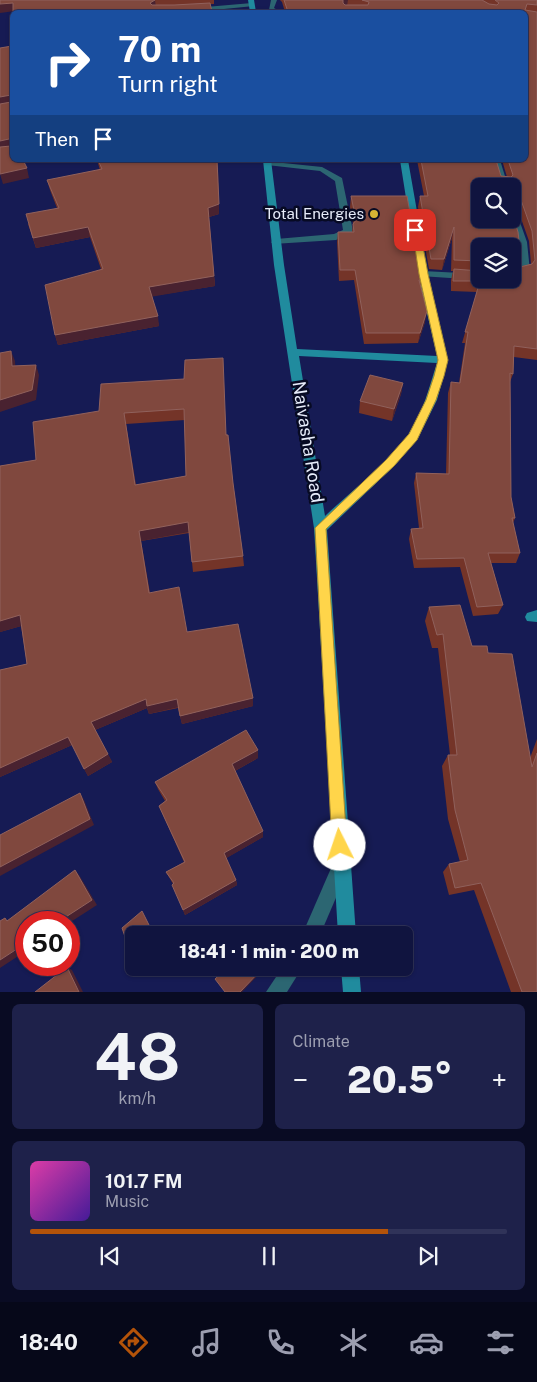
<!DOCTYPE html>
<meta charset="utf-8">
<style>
:root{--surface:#10143f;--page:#1e214a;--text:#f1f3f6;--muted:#9c9eb0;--line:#303359;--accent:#b45309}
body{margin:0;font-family:"Public Sans",sans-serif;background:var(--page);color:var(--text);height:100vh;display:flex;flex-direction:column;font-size:19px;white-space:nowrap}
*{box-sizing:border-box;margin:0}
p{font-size:16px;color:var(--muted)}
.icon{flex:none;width:28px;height:28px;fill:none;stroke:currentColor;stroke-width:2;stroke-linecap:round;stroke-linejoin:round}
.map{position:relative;height:992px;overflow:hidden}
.drawer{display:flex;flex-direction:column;gap:12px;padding:12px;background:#090b23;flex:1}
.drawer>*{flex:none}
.guide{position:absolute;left:10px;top:10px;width:518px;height:152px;border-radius:8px;box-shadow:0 1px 4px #0004,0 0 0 1px var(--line);background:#1a4fa0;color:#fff;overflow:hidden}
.controls{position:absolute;left:471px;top:178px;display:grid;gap:10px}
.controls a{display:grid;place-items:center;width:50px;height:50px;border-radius:8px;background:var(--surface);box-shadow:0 1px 4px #0004,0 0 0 1px var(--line);font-size:25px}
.speed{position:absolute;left:15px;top:911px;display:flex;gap:10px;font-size:25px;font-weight:700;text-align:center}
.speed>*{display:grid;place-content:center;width:65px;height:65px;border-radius:50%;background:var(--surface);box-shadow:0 1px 4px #0004,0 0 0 1px var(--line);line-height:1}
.speed .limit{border:8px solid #d22;background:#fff;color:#111}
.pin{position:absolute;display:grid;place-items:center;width:42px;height:42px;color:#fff;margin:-21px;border-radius:10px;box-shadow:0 2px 8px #0006}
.me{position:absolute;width:55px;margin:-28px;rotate:356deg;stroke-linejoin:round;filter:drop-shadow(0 0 4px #0008)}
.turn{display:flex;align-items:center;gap:18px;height:105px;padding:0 25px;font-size:22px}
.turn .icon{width:65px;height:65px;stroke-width:2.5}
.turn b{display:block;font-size:35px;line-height:42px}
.then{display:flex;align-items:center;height:48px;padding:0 25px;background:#0003;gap:10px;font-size:19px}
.big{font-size:38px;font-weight:800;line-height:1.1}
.drawer .widget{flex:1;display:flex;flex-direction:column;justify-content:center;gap:8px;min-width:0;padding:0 18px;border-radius:8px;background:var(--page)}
.drawer .dial{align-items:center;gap:0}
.dial b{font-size:65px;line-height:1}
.song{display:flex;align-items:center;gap:15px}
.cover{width:60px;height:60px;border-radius:8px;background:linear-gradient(135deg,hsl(320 70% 55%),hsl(260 70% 35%))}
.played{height:5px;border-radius:2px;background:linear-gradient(90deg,var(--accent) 75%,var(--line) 75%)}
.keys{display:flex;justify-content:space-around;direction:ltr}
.heat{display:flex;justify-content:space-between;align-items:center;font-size:28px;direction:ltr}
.drawer .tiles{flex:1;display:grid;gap:12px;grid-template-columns:1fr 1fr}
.widget:last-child{grid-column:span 2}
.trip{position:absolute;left:125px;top:926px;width:288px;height:50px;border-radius:8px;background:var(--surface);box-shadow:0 1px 4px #0004,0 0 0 1px var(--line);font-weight:800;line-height:50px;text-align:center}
.menu{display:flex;height:80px;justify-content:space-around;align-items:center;background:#060819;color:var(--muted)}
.menu .icon{width:35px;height:35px}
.menu .current{color:var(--accent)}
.menu b{font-size:22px;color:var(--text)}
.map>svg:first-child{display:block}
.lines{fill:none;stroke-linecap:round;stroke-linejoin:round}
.lane{fill:#2c6672;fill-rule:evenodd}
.street{fill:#2c6672;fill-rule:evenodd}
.secondary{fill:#208b9e;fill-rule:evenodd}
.wall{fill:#743428;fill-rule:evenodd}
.shaded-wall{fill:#492230}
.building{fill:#80483e;stroke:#90615c;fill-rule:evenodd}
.route{fill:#ffd54a;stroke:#a68a30}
.poi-dot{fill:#d7b434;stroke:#070a23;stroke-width:2}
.labels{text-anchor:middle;stroke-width:5;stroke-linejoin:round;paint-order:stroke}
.far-poi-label{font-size:15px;fill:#e7ecfa;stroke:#070a23;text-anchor:end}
.street-label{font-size:18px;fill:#e7ecfa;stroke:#070a23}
</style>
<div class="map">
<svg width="537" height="992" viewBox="0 0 537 992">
<rect width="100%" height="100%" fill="#161b54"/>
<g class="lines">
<polygon class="lane" points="264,161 322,167 342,178 353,231 351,233 336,240 273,244 271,242 276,239 334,234 343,230 335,181 320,171 267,165 264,165"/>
<g class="street">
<polygon points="271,0 277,0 274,8 281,12 269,10"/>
<polygon points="252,3 254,6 194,12 191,10 194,8"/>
<polygon points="492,160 500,160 508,186 500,186"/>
<polygon points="512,208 516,211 527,242 530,271 528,273 512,277 512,271 520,269 517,242 510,219 512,219"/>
<polygon points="423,271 480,274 480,279 484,279 480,280 420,276 420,272"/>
<polygon points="341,856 347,859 350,865 320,935 302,935 335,859"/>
<polygon points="282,968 302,968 287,992 266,992"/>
</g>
<g class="secondary">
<polygon points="248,0 254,0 256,12 250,12"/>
<path d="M263,160H271L284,265L297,349L437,356L418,274L400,160H408L428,274L448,360L437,400L417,440L394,466L327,530L356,935H338L314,528L274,265ZM299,356L437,363C429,387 423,414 408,435C386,466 352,490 325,516Z"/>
<polygon points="537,610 537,622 527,621 525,617 527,613"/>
<polygon points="341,968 359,968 361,992 343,992"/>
</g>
</g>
<g class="wall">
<polygon points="0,0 214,0 214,4 13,12"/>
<path d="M280,0H537V360L514,357L513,374L510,382L511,497L515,518L513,523L520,553L516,563H491L503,605L498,614L473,616L460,567L414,568L409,539L411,529L419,528L414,483L416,473L446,474L448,393L451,382L459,383L465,343H462L477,292L451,291V280L453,271H451L452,238L442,270L429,269L418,207L420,196H424L417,160H496L501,176L507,177L502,160H525V12H285L282,2ZM480,186H512V208L518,210L529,241L531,264L518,267ZM480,246L512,279H480Z"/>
<polygon points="97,160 217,160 219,214 209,217 215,286 152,296 159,326 58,345 55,335 101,269 90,237 36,248 28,224 57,208 50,190 47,180 100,170"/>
<polygon points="351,196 422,280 421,286 425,322 418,343 364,344 354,280 339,281 337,242 338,232 352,232 353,223 350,207"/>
<path d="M184,379L227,435L233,483L243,556L244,566L193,572L189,533L141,541L150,593L187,632L253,706L182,724L178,708L149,714L147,708L95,730L112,762L88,776L72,745L0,777V670L27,664L21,626L0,632V466L36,460L99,411ZM185,420L186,476L136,485L126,424Z"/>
<polygon points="403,383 401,394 392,421 359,413 360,401"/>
<polygon points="429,607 472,646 488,653 530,758 537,739 537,992 511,992 474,890 449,895 443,872 449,864 460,862 448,819 442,766 448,755 450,755 438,648 432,648 425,621"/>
<polygon points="258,758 235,771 263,837 226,858 236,880 237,885 185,915 173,884 169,877 166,872 184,862 159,806 165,801 158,789 155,782"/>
</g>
<g class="shaded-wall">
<polygon points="155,0 156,8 150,3"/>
<polygon points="343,0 348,0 347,6 342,12"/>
<polygon points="13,3 15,11 0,13 0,4"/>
<polygon points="11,95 12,102 0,107 0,97"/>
<polygon points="9,139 12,148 0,151 0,141"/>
<polygon points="218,161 219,214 209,217 208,208"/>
<polygon points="27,168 29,178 3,184 0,174"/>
<polygon points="88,227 90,237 36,248 33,238"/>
<polygon points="454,227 452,238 442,270 444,259"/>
<polygon points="521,257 518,268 512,269 514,259"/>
<polygon points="214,276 215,286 150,297 149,287"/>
<polygon points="427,311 425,322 418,343 420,333"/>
<polygon points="158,316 159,326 58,345 55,335"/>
<polygon points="11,351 15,361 16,376 12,366"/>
<polygon points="36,365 39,375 36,400 0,412 0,400"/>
<polygon points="403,383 401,394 392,421 394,409"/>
<polygon points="124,413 126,424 137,495 135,485"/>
<polygon points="188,522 189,532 141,541 152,602 139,531"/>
<polygon points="20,615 25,625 0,632 0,621"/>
<polygon points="253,698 253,706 182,724 180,716"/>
<polygon points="146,699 177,699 179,707 149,714 147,708 95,730 91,722"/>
<polygon points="68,737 72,745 0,777 0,768"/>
<polygon points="258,750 258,758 233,772 232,764"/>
<polygon points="108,754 112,762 88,776 84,769"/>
<polygon points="80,793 84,800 94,825 0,876 0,867"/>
<polygon points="263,831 263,837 225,859 224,853"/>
<polygon points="75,870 79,875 97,905 69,923 52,922"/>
<polygon points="236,880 237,885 185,915 183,910"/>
<polygon points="26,943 26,951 0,968 0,960"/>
<polygon points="67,967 72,970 83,992 79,992"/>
<polygon points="263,968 263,970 242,992 240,992"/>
</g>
<g class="building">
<polygon points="0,0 155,0 150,3 152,5 174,5 210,3 212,12 13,12 13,3 0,4"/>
<path d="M284,0H343V3L345,5H368L369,2L362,0H482L489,4L497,5L499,3L495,0H537V5L527,4L525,10L537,12V349L514,346L513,374L510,373L511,497L515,518H512L520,553H488L503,605L477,607L464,558L417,559L411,529L423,528L416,473L449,474L451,382L460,383L468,332H465L480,281H453L454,269L480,271V279H512V246H480V261L454,260V227L444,259H431L420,196H428L421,160H496L501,176L511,177L513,175L508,160H525V12H288ZM480,186H512V202L514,196L521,200L532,231L535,260L532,264L516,268L513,266L514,259L521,257L518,232L512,213V219H480Z"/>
<polygon points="12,21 12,160 23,160 27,168 0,174 0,147 11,146 11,141 9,139 0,141 0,104 11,102 11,95 0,97 0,48 12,46"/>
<polygon points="98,160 217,160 219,204 208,208 214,276 149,287 158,316 55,335 45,285 103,269 88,227 33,238 26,214 59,208 47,180 102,169"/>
<polygon points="351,196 407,196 422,280 419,280 427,311 420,333 366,333 355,270 340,270 338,232 354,232 353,224 356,220"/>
<polygon points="11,351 12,366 36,365 32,390 0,400 0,353"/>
<path d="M223,358L226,435H228L233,483L243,556L192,562L188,522L139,531L149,593L179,587L187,632L238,624L253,698L180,716L177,699L147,706L146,699L91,722L108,754L84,769L68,737L0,768V670L27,664L20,615L0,621V466L36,460L33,422L99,411L101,384L184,379L185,360ZM184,409L186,476L135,485L124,413Z"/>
<polygon points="370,375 403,383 394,409 360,401"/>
<polygon points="460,605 472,646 487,646 488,653 512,654 532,767 537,753 537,992 522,992 481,883 455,888 449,864 468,860 455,810 448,755 457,755 443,634 437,635 429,607"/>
<polygon points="246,730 258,750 232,764 263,831 224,853 236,880 183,910 172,885 174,883 166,872 185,862 159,806 167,800 155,782"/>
<polygon points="80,793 90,819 0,867 0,835"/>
<polygon points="75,870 92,900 58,922 57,919 52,922 26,922 26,943 0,960 0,921 5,918 7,921"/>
<polygon points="142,911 154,935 134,935 134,952 131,954 122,928"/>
<polygon points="67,967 79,992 35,992"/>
<polygon points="227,968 263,968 240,992 225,992 215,979"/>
</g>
<polygon class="route" points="412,228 420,230 428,274 448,360 444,376 436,400 417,440 394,466 326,529 347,845 345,851 340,853 334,851 332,845 315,528 386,460 409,434 426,400 434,376 438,360 419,274"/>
<circle class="poi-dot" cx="374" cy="214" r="5"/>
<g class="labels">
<g class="far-poi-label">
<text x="364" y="219">Total Energies</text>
</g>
<g class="street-label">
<text transform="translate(308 442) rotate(81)" y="6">Naivasha Road</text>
</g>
</g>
</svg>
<div class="controls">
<a><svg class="icon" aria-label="search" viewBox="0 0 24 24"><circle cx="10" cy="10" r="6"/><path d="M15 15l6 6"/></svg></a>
<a><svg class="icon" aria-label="layers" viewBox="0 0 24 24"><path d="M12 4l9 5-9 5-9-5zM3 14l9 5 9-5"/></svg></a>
</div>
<div class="speed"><div class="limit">50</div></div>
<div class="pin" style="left:415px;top:230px;background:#d93025"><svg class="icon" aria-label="arrive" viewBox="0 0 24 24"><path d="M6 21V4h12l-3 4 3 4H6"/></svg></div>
<svg class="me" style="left:340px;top:845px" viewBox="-20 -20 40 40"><circle r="19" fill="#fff"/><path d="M0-13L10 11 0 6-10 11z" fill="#ffd54a"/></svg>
<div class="trip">18:41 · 1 min · 200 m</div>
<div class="guide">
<div class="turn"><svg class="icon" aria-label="right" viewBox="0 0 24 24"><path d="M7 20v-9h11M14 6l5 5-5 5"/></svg><div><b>70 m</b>Turn right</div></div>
<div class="then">Then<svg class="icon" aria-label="arrive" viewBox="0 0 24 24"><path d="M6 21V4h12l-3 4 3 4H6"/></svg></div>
</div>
</div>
<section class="drawer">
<div class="tiles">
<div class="widget dial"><b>48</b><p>km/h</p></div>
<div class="widget"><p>Climate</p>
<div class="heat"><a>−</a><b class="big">20.5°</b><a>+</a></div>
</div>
<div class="widget">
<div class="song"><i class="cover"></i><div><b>101.7 FM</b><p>Music</p></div></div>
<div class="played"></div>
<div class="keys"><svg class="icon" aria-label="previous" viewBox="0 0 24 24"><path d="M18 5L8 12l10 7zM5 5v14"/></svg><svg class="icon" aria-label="pause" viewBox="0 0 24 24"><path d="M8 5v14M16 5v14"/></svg><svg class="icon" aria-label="next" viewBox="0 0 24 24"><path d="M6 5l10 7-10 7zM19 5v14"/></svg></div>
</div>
</div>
</section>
<nav class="menu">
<b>18:40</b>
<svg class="icon current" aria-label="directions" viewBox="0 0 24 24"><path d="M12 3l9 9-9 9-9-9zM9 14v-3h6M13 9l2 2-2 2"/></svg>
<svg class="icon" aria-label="music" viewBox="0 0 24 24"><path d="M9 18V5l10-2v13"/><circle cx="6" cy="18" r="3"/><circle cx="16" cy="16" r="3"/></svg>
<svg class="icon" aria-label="phone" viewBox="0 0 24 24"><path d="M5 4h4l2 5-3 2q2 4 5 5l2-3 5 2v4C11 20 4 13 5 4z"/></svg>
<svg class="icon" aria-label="climate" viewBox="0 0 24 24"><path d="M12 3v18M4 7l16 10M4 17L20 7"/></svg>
<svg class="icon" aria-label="car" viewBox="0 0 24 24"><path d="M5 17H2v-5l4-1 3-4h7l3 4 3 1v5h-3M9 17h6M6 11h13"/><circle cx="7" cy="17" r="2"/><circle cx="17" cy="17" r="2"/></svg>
<svg class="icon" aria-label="filters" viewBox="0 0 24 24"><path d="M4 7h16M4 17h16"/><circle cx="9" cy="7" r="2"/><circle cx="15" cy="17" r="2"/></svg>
</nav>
